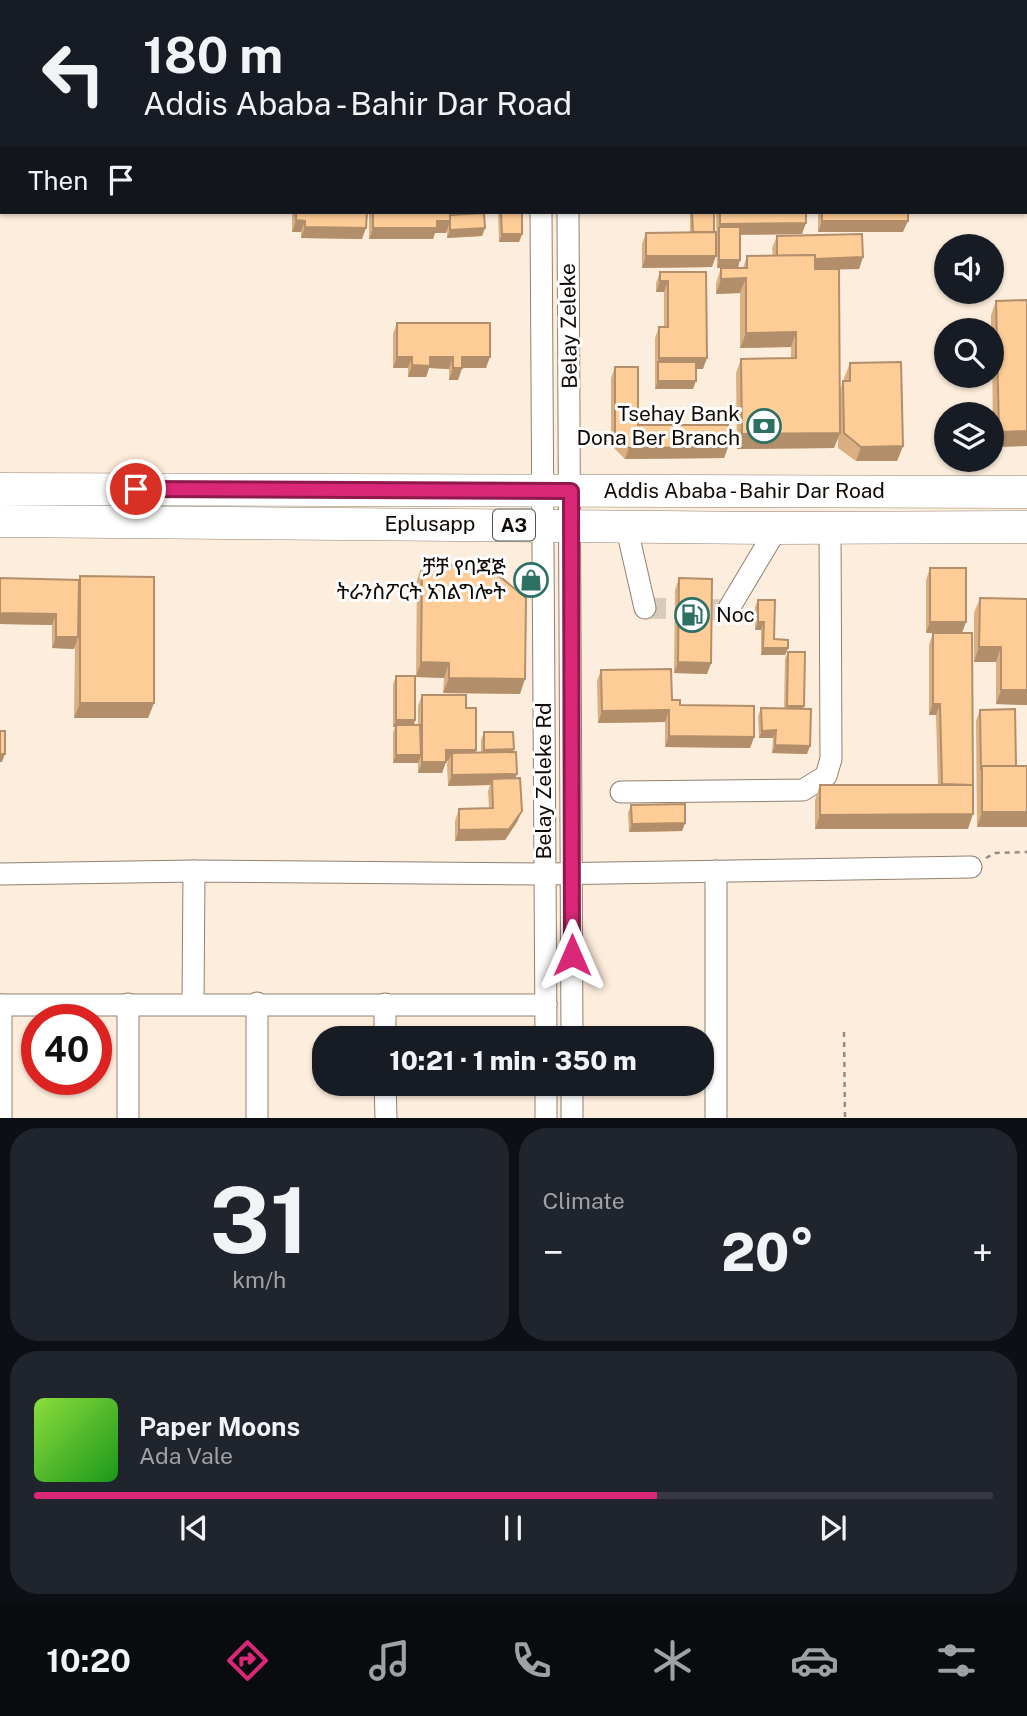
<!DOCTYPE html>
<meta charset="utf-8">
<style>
:root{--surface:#171b24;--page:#20242c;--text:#f1f3f6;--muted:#9ea1a6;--line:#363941;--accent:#db2777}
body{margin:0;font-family:"Public Sans","Noto Sans Ethiopic",sans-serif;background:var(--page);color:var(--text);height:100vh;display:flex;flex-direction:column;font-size:26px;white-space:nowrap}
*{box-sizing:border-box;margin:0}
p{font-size:23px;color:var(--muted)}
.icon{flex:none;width:38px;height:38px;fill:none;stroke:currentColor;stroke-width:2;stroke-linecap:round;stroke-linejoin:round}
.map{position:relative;height:1118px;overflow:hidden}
.drawer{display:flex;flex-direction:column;gap:10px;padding:10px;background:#0d0f14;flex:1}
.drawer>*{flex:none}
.banner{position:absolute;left:0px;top:0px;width:1027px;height:214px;box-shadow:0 2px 5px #0004;background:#171b24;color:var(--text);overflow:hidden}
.tools{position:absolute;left:934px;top:234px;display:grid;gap:14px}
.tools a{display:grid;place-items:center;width:70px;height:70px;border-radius:50%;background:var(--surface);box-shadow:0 2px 5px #0004;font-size:35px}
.speed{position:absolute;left:21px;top:1004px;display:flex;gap:14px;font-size:35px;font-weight:700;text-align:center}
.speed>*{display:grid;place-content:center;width:91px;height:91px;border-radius:50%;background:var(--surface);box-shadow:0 2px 5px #0004;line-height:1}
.speed .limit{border:10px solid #d22;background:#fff;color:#111}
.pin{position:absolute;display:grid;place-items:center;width:60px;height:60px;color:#fff;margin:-30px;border:4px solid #fff;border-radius:50%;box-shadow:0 2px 7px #0007}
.me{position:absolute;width:77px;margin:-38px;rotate:0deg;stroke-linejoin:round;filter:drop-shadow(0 0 5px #0008)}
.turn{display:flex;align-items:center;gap:24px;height:147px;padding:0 28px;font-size:32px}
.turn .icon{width:91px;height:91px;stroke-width:2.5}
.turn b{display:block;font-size:49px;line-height:60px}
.then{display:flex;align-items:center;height:66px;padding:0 28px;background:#0003;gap:14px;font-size:26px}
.big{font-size:52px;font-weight:800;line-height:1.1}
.drawer .card{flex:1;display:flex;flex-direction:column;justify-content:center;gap:10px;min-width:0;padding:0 24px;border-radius:28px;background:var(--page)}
.drawer .dial{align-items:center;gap:0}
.dial b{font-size:91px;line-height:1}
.song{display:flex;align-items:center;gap:21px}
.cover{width:84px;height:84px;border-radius:10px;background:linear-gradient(135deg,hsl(90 70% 55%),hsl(120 70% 35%))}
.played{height:7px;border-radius:4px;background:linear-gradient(90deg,var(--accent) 65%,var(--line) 65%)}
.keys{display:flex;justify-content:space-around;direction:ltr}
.heat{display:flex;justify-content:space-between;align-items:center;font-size:38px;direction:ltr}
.drawer .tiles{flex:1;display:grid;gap:10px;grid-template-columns:1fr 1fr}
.card:last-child{grid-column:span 2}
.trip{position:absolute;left:312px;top:1026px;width:402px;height:70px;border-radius:28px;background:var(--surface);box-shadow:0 2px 5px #0004;font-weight:800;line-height:70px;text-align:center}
.menu{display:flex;height:112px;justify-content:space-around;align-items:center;background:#090b0e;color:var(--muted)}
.menu .icon{width:49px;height:49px}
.menu .on{color:var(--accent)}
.menu b{font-size:32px;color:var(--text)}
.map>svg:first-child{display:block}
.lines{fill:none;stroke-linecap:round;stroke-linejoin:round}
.minor-tunnel{stroke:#d9cbbc;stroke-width:21;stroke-dasharray:21 10;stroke-linecap:butt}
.minor-casing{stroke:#908273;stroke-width:23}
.highway-casing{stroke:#908273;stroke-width:33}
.path{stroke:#978b80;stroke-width:2.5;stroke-dasharray:5 5;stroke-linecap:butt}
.minor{stroke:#fff;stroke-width:21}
.highway{stroke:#fff;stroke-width:32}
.wall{fill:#daaf82}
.shaded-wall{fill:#b28f6a}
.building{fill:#fecc97;stroke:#b28f6a;stroke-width:2}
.route-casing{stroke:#8e194d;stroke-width:18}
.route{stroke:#db2777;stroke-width:12}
.labels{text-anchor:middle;stroke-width:6;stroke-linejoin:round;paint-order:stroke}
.shield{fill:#fdfdfd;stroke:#565350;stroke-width:2}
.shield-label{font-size:19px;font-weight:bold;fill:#0f0a06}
.street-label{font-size:21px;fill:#0f0a06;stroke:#fdfdfd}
.poi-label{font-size:21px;fill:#0f0a06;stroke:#fdfdfd;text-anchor:end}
</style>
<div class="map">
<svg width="1027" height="1118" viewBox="0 0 1027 1118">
<rect width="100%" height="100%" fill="#fdeddc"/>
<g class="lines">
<polyline class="minor-tunnel" points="645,608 728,610"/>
<g class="minor-casing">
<g id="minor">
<polyline points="566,0 566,2"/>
<polyline points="0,1 472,2"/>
<polyline points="540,2 540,0"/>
<polyline points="0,130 2,130"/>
<polyline points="541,212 546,1038"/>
<polyline points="568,212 572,1038"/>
<polyline points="626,525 645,608"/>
<polyline points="728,610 777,528"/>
<polyline points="621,792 803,790 826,776 831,759 830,528"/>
<polyline points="0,874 194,871 545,874 971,867"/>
<polyline points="257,1003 257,1118"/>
<polyline points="128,1004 128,1118"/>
<polyline points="193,1004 194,871"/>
<polyline points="385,1004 385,1038"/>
<polyline points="0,1005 546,1005"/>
<polyline points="1,1005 1,1118"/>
<polyline points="385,1083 386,1118"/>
<polyline points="546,1083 546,1118"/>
<polyline points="572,1083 572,1118"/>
<polyline points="716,1118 716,871"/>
</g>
</g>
<g class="highway-casing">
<g id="highway">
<polyline points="0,489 1027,492"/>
<polyline points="0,521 777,528 1027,527"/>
</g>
</g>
<g class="path">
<polyline points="986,858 995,853 1027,852"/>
<polyline points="844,1032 845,1118"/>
</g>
<use href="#minor" class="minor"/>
<use href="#highway" class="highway"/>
</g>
<g class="wall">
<polygon points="292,212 367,212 362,239 301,238 301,232 292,232"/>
<polygon points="369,212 450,212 450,215 485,228 482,236 447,238 447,229 446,233 435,233 433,239 369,239"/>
<polygon points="498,212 522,212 522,234 519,242 499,242"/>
<polygon points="690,212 714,212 712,267 642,268 642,244 646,233 690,232"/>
<polygon points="716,212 806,212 802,234 740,235 738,268 717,268"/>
<polygon points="818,212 908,212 903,232 818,232"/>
<polygon points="777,236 863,257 859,269 839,269 840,390 843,381 844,381 844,378 850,363 903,446 897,461 856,461 838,448 838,438 834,448 737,449 736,373 741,359 791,358 791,347 740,348 740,293 716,294 716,283 721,268 743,268 747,256 773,256 772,248"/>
<polygon points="660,272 706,272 703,369 696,369 693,389 655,389 655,338 659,327 664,327 664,292 656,292 656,283"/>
<polygon points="996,301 1027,446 993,447 992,331 991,331 991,315"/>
<polygon points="397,323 486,368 462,368 458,380 449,380 449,369 429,368 426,377 408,377 408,368 393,368 393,334"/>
<polygon points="615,367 638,425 728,447 724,458 625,459 611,445 611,378"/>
<polygon points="422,565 520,694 443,693 444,678 416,677 417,580"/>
<polygon points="930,568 962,633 968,829 815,829 815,800 820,785 938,785 936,715 929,715 929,645 933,633 948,633 926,633 926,580"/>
<polygon points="80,576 154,703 148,718 74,718 75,646 74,649 52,648 52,625 0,624 79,580"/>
<polygon points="679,578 711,663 707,674 674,673 675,590"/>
<polygon points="980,598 1027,705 996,704 996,662 974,662 974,613"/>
<polygon points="758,600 774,639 788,648 785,655 761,655 761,630 755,630 755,607"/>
<polygon points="788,652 804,706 802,709 807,754 772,753 773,738 759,738 758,716 761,708 784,709 785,659"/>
<polygon points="601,670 672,700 680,705 754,737 750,748 665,747 665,722 598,723 597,681"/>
<polygon points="396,676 415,720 414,725 418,725 418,706 422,695 466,708 475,752 481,752 481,740 484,732 514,749 513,752 515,779 522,811 517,822 505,840 455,841 455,821 459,809 489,808 488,791 490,785 448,786 447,764 448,761 446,761 442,773 418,773 418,762 393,763 393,732 395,727 393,727 393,684"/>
<polygon points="980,710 1016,766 977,827 976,721"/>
<polygon points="631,805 685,823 682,831 629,832 628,813"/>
</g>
<g class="shaded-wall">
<rect x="1026" y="150" width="1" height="15"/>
<polygon points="296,220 305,221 301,232 292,232"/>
<polygon points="437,221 450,221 446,233 435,233 433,239 369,239 373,228"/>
<polygon points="822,221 908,221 903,232 818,232"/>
<polygon points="806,223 802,234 719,235 719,227 720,224"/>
<polygon points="305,227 366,228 362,239 301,238"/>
<polygon points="485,228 482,236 447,238 450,230"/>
<polygon points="502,234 522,234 519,242 499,242"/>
<polygon points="646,256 716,256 712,267 642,268"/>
<polygon points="863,257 859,269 773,271 777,260"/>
<polygon points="719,260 740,260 738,268 717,268"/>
<polygon points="746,278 740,293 716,294 721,279"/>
<polygon points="660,281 668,281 664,292 656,292"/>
<polygon points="796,332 791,347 740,348 746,333"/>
<polygon points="397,357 412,357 408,368 393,368"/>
<polygon points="430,357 453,357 449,369 429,368 426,377 408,377 412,365"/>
<polygon points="462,357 490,357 486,368 458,368"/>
<polygon points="659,358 707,358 703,369 658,369 658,362"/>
<polygon points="453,368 462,368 458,380 449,380"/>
<polygon points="658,381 696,381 693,389 655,389"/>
<polygon points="1027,431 1027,446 993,447 999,432"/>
<polygon points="840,433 834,448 737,449 742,434"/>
<polygon points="903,446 897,461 856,461 861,447"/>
<polygon points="728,447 724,458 625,459 629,448"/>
<polygon points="0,613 56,614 52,625 0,624"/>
<polygon points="758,622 764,622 761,630 755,630"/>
<polygon points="930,622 966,622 962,633 926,633"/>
<polygon points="56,637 78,637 74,649 52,648"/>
<polygon points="979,647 1001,647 996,662 974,662"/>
<polygon points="763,648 788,648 785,655 761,655"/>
<polygon points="421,662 449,663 444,678 416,677"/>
<polygon points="678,662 711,663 707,674 674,673"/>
<polygon points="449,678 525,679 520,694 443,693"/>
<polygon points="1001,690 1027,690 1027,705 996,704"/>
<polygon points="80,703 154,703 148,718 74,718"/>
<polygon points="933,704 940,704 936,715 929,715"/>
<polygon points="787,706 804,706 801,713 784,713"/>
<polygon points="669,710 665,722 598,723 602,711"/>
<polygon points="396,720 415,720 413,727 396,725 395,727 393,727"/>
<polygon points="776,730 773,738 759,738 762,731"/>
<polygon points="669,736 754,737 750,748 665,747"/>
<polygon points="775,745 810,746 807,754 772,753"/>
<polygon points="514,749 511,757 481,757 484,750"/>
<polygon points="446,750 476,750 472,761 452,753 448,761 442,761"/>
<polygon points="0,754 5,754 2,762 0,762"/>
<polygon points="396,755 421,755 418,763 393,763"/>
<polygon points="422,762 446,762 442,773 418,773"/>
<polygon points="517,774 513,785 492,779 490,785 448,786 452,775"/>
<polygon points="522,811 517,822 505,840 455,841 459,830"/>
<polygon points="982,812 1027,812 1027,827 977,827"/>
<polygon points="973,814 968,829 815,829 820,815"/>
<polygon points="685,823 682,831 629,832 632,824"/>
</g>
<g class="building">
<polygon points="692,0 708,0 708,2 691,2"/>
<polygon points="735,0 796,0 854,2 735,2"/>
<rect x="1026" y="18" width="1" height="132"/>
<polygon points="296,212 367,212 366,228 305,227 305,221 296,220"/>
<polygon points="373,212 450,212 450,221 437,221 437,228 373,228"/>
<polygon points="501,212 522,212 522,234 502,234"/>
<polygon points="692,212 714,212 714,232 693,232"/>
<polygon points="720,212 806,212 806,223 720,224"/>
<rect x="822" y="212" width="86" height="9"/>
<polygon points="484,213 485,228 450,230 450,215"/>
<rect x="719" y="227" width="21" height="33"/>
<polygon points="716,232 716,256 646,256 646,233"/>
<polygon points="862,234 863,257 815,259 815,255 777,256 777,236"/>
<polygon points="815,255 815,269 839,269 840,433 742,434 741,359 796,358 796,332 746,333 746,278 721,279 721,268 747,268 747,256"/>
<polygon points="660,272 706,272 707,358 659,358 659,327 668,327 668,281 660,281"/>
<polygon points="1027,300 1027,431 999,432 996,301"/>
<polygon points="397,323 490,323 490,357 462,357 462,368 453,368 453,357 430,357 430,366 412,365 412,357 397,357"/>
<rect x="658" y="362" width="38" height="19"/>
<polygon points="901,362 903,446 861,447 844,433 843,381 850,381 850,363"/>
<polygon points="615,367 638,367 638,425 728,425 728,447 629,448 615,434"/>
<polygon points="422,565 487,566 526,598 525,679 449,678 449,663 421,662"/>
<rect x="930" y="568" width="36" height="54"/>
<polygon points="80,576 154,577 154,703 80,703"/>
<polygon points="0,578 79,580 78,637 56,637 56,614 0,613"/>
<polygon points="679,578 712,579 711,663 678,662"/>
<polygon points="980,598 1027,599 1027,690 1001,690 1001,647 979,647"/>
<polygon points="758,600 775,600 774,639 788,640 788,648 763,648 764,622 758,622"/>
<polygon points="933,633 972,633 973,785 942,784 940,704 933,704"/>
<polygon points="788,652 805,652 804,706 787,706"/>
<polygon points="671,669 672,700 680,700 680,705 754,706 754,737 669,736 669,710 602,711 601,670"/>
<rect x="396" y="676" width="19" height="44"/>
<polygon points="422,695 466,695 466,708 476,708 476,750 446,750 446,762 422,762"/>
<polygon points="761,708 811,709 810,746 775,745 776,730 762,731"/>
<polygon points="1015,709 1016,766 982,766 981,770 980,710"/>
<polygon points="396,725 420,725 421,755 396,755"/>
<rect x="0" y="731" width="5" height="23"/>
<polygon points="484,732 513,732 514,749 484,750"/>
<polygon points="516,752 517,774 452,775 452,753"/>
<rect x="982" y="766" width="45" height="46"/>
<polygon points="520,778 522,811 509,829 459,830 459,809 493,808 492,779"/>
<polygon points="820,785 973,785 973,814 820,815"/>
<polygon points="685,804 685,823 632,824 631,805"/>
</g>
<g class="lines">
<g class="route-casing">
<polyline id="route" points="136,489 571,491 572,955"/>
</g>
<use href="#route" class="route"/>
</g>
<defs>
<g id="bank-ring" transform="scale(1.75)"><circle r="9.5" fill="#fdfdfd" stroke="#2c7164" stroke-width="1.5"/><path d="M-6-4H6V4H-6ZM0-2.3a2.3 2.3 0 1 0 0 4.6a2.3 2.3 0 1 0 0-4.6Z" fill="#2c7164"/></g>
<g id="shop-ring" transform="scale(1.75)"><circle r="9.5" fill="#fdfdfd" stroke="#2c7164" stroke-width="1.5"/><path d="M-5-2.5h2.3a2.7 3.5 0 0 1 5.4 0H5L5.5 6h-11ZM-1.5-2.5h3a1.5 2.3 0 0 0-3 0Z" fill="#2c7164"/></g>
<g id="fuel-ring" transform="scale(1.75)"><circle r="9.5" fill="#fdfdfd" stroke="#2c7164" stroke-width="1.5"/><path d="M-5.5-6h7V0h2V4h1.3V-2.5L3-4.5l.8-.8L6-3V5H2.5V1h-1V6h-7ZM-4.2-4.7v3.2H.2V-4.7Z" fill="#2c7164"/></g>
</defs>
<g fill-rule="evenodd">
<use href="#bank-ring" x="764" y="426"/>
<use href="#shop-ring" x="531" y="580"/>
<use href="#fuel-ring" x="692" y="615"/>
</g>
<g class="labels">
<rect class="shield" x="493" y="509.5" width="42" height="31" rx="5"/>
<g class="shield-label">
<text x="514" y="532">A3</text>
</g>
<g class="street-label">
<text transform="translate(569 326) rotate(-91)" y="7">Belay Zeleke</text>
<text x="744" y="498">Addis Ababa - Bahir Dar Road</text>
<text x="430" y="531">Eplusapp</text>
<text transform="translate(544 781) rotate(-90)" y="7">Belay Zeleke Rd</text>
</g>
<g class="poi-label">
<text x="740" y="421">Tsehay Bank<tspan x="740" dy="24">Dona Ber Branch</tspan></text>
<text x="506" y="575">ቻቻ የባጃጅ<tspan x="506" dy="24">ትራንስፖርት አገልግሎት</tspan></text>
<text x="716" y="622" text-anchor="start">Noc</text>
</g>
</g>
</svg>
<div class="tools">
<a><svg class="icon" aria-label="sound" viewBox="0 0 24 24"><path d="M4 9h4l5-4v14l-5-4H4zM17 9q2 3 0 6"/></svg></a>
<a><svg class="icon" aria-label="search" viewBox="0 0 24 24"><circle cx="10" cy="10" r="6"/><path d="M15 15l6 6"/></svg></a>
<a><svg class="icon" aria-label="layers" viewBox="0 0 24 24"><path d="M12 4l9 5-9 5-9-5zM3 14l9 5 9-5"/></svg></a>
</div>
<div class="speed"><div class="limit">40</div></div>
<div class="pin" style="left:136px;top:489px;background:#d93025"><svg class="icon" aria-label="arrive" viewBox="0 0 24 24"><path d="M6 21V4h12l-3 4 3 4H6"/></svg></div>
<svg class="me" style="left:572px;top:955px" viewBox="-20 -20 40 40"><path d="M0-17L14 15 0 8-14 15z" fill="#db2777" stroke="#fff" stroke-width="4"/></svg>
<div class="trip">10:21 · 1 min · 350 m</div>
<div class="banner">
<div class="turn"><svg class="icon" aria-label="left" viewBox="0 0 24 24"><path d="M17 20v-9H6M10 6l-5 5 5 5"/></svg><div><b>180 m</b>Addis Ababa - Bahir Dar Road</div></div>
<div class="then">Then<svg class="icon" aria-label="arrive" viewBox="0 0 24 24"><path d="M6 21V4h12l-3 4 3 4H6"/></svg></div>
</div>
</div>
<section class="drawer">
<div class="tiles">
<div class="card dial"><b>31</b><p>km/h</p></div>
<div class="card"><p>Climate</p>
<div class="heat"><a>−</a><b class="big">20°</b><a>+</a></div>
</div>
<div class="card">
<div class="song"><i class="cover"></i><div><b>Paper Moons</b><p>Ada Vale</p></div></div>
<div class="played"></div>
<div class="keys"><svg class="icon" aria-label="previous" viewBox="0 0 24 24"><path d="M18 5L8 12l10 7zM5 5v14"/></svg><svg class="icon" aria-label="pause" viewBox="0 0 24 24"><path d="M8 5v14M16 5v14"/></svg><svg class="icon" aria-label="next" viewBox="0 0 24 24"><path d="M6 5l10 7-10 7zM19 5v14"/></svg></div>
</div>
</div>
</section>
<nav class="menu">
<b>10:20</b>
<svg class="icon on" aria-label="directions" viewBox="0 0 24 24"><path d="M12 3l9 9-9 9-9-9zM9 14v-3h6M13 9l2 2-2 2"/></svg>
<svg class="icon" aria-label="music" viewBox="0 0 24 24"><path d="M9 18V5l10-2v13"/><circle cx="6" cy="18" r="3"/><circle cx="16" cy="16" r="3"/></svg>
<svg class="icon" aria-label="phone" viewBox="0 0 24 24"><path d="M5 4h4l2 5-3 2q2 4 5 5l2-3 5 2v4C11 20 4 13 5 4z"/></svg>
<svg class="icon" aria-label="climate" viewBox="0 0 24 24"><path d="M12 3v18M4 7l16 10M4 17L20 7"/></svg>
<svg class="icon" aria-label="car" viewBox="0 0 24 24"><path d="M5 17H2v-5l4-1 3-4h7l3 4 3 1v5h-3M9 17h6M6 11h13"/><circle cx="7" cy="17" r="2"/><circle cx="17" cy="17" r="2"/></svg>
<svg class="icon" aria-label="filters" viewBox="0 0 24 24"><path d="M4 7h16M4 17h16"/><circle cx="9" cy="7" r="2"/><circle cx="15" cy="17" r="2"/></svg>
</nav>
